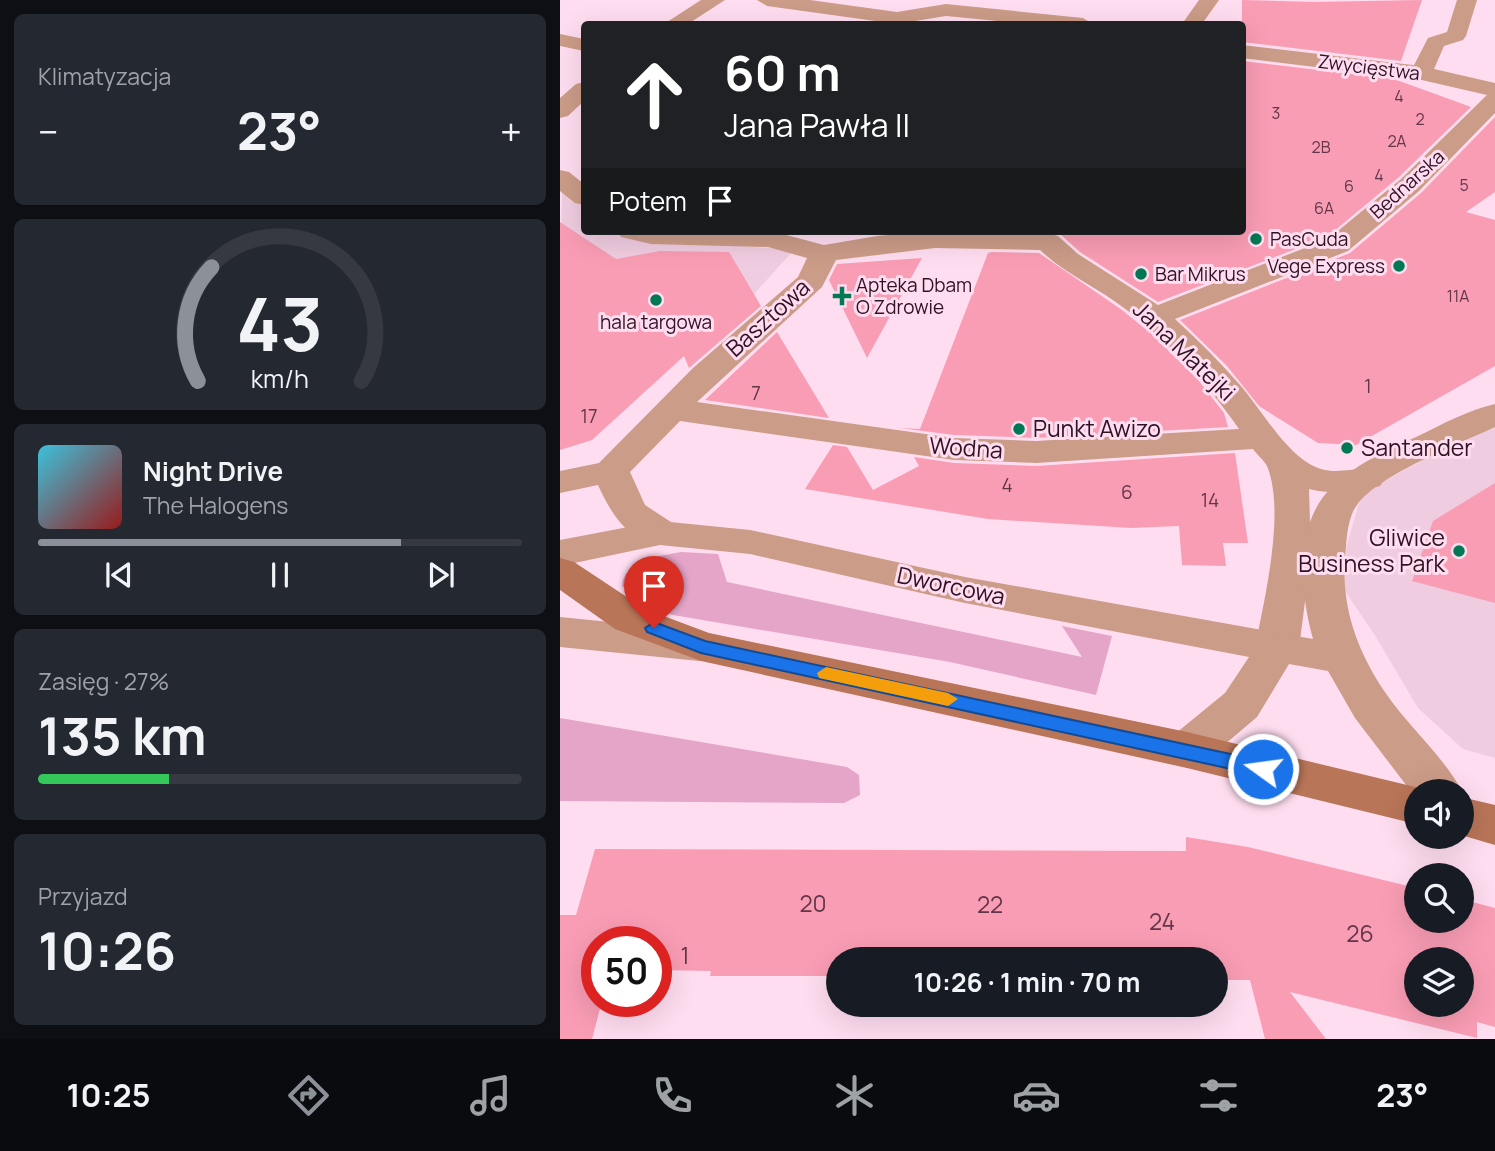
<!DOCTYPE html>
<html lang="pl">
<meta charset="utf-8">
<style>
:root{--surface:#171b24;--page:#242831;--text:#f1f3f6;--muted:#9ea1a6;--line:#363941;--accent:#8c9099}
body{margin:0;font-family:Manrope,sans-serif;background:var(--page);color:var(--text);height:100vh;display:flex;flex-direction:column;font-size:26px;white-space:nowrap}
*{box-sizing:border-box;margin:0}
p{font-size:23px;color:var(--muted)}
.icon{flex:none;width:38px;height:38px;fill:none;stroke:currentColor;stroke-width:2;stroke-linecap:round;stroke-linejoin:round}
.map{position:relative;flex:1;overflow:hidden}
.sheet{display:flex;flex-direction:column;gap:14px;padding:14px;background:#0d0f14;width:560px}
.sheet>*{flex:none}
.hud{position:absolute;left:21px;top:21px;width:665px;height:214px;border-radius:7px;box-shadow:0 7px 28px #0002;background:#202124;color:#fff;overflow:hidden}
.fabs{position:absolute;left:844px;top:779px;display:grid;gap:14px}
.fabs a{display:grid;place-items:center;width:70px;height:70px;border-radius:50%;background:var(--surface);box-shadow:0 7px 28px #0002;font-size:35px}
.speed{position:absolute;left:21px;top:926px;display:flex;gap:14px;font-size:35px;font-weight:700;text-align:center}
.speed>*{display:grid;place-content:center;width:91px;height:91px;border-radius:50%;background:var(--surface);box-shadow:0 7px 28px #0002;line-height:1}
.speed .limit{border:10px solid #d22;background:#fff;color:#111}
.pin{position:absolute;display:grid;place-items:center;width:60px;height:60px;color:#fff;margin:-72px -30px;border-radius:50% 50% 50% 0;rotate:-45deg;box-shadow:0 0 7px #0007}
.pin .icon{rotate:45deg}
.me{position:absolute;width:77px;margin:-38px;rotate:284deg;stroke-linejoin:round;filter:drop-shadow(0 0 5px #0008)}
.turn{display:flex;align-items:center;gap:24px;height:147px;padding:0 28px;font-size:32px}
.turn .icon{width:91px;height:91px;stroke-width:2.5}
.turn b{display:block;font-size:49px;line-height:60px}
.then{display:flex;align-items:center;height:66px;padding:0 28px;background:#0003;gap:14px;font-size:26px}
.big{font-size:52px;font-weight:700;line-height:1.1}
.sheet .tile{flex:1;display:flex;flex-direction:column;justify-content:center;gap:10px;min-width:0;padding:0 24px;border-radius:10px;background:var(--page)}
.sheet .dial{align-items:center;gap:0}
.dial svg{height:182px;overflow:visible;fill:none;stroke:var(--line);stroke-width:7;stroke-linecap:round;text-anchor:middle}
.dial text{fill:var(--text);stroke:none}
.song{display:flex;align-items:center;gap:21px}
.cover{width:84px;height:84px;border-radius:10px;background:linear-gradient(135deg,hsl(190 70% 55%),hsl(0 70% 35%))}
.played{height:7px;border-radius:4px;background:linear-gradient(90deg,var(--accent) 75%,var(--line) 75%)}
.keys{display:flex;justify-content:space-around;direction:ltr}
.heat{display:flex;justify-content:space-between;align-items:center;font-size:38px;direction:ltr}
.charge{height:10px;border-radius:5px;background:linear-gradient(90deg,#34c759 27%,var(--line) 0)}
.trip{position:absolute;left:266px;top:947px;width:402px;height:70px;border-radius:35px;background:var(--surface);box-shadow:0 7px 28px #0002;font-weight:700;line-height:70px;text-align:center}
.dock{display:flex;height:112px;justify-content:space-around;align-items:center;background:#090b0e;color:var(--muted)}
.dock .icon{width:49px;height:49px}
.dock .on{color:var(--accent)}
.dock b{font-size:32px;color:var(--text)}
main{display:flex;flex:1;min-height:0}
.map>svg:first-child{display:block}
.built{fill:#f0cce0}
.green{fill:#e4a5c9}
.building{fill:#f99db4;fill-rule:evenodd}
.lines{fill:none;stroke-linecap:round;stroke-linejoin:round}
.pedestrian{fill:#cb9c88;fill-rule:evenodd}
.minor{fill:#cb9c88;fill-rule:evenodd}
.tertiary{fill:#cb9c88;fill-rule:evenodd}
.secondary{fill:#b97558;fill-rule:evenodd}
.route{fill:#1a73e8;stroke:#114b97;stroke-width:2}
.slow{fill:#f59e0b}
.poi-dot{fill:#007854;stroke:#ffddf0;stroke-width:2.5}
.labels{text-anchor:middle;stroke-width:6;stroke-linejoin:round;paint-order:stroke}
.far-number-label{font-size:16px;fill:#623548}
.far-street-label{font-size:19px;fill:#2f1224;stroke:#ffddf0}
.far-poi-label{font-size:19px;fill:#2f1224;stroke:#ffddf0;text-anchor:start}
.number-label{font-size:19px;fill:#623548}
.street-label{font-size:23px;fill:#2f1224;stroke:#ffddf0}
.poi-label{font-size:23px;fill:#2f1224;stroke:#ffddf0;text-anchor:start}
.near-number-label{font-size:23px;fill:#623548}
</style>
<main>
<section class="sheet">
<div class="tile"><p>Klimatyzacja</p>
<div class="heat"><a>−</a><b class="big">23°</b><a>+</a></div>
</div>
<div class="tile dial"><svg viewBox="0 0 100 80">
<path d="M14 69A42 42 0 1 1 86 69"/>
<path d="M14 69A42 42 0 0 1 20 19" stroke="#8c9099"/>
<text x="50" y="56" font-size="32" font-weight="700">43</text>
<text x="50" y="72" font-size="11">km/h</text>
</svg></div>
<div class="tile">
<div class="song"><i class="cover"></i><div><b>Night Drive</b><p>The Halogens</p></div></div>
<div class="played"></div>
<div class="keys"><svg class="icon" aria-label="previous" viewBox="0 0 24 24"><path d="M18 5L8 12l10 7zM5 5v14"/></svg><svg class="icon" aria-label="pause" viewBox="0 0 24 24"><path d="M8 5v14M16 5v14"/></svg><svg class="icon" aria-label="next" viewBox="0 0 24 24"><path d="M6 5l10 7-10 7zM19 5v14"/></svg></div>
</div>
<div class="tile"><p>Zasięg · 27%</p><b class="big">135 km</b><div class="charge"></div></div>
<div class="tile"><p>Przyjazd</p><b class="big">10:26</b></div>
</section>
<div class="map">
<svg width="935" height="1039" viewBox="0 0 935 1039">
<rect width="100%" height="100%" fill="#ffddf0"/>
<g class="built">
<polygon points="2,192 24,206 24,231 63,231 74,238 234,250 194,294 144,339 0,296"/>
<polygon points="935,421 935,758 903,749 858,708 816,637 777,579 802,493"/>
</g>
<g class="green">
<path d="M121,552L158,554L167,582L522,657L502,626L552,636L536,695L390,662L113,615L86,607L62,586C64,560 100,556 121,552Z"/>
<polygon points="0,718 287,767 299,775 300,795 284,803 0,801"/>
</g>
<g class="building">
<polygon points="682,0 753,2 862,0 841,61 682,42"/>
<polygon points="682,61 834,79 911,107 839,177 767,237 598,302 520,252 500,234 490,231 682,231"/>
<polygon points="935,117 935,192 906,212 935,220 935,366 796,445 758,443 699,406 667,366 620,320 790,253 861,193"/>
<polygon points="0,222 56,259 100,251 169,252 201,306 129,368 124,356 32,440 0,450"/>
<polygon points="432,252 479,253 562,310 594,336 639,381 664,413 668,427 476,438 394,435 340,428 360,429 428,253"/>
<polygon points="362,258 307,358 269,280 277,264"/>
<polygon points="217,332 269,418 145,400"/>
<polygon points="273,445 287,447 313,490 359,466 354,457 394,463 476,466 675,453 688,543 663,543 666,566 622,565 619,526 571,528 428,519 245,489"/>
<polygon points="935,483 935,603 852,581 873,521"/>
<path d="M626,837L688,847L856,888V920H901V899L935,908V1027L917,1022V1038L730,992L766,1039H705L690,980H656V959H278V976H150L151,971L96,970V942H37V1001H42L32,1039H0V915H16L35,849L626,851ZM856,959H901V1004H856Z"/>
</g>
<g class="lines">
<g class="pedestrian">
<polygon points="197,0 250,0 337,12 386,4 523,18 533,24 468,24 386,16 337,24 207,6"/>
<polygon points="639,0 659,0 642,24 622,24"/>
<polygon points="682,45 861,66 872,73 861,80 682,58"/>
</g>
<g class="minor">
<polygon points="141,0 165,0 128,24 104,24"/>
<path d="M897,0H917L906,36L903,40L884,46L874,69L935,83V113L859,191L788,251L615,319C638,340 660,362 680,385C702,410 729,460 761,469C781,475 801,465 820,470L825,478L820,486C796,492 773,495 749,489L751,555L739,648L732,659L717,663L702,659L695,648C704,600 726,512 707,466C704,460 697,455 693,449L476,463L394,460L120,421L70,472L85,505L114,524L119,533L114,542C74,552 52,516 38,485L0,493V471L39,463L133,368L238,277L247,258L208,247L91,244L61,237L57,231H211L264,245L317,236L375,231L488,233L498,236L518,254L598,305L768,239L841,179L927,95L853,78L850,73L868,38L887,32ZM375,248L480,250C505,274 537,287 564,308C608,341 648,384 679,429L476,441L394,438L137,402L262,287L276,260Z"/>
<polygon points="0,34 24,39 24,51 0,46"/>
<polygon points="24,82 24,101 8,116 0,118 0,98 16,84"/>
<polygon points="0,170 9,172 24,184 24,205 15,203 0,191"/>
</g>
<g class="tertiary">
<path d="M935,404V427C901,443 818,475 797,505C789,515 787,533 786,546C779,601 795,649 827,695C850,728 883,756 902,791L901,793L856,791V798L795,718L768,671L729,664L697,717L644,762L627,768L610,762L604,750L610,738L665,693L689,657L405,603L190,554L100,545L0,566V540L100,521L190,530L405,577L753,639C740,592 733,523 773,486C796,464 827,450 856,437C881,425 908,410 935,404Z"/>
<polygon points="0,617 139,631 154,635 161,646 154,657 139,661 0,647"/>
</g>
<g class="secondary">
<polygon points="0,558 14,562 85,609 149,633 627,732 872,791 856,791 856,824 627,768 141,661 55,629 0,590"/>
<polygon points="901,797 935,805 935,845 901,835"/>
</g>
</g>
<polygon class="route" points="94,622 145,641 703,761 710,763 713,769 710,774 703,776 141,653 87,632 85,628"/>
<polygon class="slow" points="266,667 388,693 398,699 388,706 259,678 257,673"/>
<g class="poi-dot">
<circle cx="696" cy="239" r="7"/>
<circle cx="839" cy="266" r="7"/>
<circle cx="581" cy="274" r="7"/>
<path d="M278.5 285.5h7v7h7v7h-7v7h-7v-7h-7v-7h7z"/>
<circle cx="96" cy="300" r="7"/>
<circle cx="459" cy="429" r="7"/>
<circle cx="787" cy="448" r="7"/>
<circle cx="899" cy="551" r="7"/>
</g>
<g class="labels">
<g class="far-number-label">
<text x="839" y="102">4</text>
<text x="716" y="119">3</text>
<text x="860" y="125">2</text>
<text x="837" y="147">2A</text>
<text x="761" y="153">2B</text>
<text x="819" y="181">4</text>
<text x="904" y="191">5</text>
<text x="789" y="192">6</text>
<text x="764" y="214">6A</text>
<text x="898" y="302">11A</text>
</g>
<g class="far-street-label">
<text transform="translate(809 67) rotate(7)" y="7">Zwycięstwa</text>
<text transform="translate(847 184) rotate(-42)" y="7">Bednarska</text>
</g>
<g class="far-poi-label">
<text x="710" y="246">PasCuda</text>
<text x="825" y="273" text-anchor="end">Vege Express</text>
<text x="595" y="281">Bar Mikrus</text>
<text x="296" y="292">Apteka Dbam<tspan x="296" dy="22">O Zdrowie</tspan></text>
<text x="96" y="329" text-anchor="middle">hala targowa</text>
</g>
<g class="number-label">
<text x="808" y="393">1</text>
<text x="196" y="400">7</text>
<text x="29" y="423">17</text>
<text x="447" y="492">4</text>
<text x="567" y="499">6</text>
<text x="650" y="507">14</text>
</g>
<g class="street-label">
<text transform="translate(208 318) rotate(-42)" y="8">Basztowa</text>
<text transform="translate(624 351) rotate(44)" y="8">Jana Matejki</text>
<text transform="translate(406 448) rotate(4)" y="8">Wodna</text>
<text transform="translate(391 586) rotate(12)" y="8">Dworcowa</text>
</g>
<g class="poi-label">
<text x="473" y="437">Punkt Awizo</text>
<text x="801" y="456">Santander</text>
<text x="885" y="546" text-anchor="end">Gliwice<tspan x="885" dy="26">Business Park</tspan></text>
</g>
<g class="near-number-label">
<text x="253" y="912">20</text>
<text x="430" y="913">22</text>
<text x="602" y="930">24</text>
<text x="800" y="942">26</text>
<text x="125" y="964">1</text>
</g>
</g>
</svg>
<div class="fabs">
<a><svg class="icon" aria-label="sound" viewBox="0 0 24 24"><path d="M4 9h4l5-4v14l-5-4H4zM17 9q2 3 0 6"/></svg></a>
<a><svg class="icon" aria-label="search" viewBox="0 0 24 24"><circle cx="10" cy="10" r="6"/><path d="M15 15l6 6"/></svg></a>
<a><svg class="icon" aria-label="layers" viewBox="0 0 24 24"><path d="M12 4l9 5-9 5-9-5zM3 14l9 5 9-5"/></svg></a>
</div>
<div class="speed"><div class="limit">50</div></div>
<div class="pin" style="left:94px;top:628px;background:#d93025"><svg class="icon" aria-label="arrive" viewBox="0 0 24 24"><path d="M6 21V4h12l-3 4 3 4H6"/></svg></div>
<svg class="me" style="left:703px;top:769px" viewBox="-20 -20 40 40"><circle r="17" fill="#1a73e8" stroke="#fff" stroke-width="3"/><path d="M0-11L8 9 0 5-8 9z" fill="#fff"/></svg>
<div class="trip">10:26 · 1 min · 70 m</div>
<div class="hud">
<div class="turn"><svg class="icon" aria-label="ahead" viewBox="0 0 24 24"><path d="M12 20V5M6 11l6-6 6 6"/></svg><div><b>60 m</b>Jana Pawła II</div></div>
<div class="then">Potem<svg class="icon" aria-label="arrive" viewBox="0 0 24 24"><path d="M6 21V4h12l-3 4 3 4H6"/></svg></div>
</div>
</div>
</main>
<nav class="dock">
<b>10:25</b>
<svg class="icon on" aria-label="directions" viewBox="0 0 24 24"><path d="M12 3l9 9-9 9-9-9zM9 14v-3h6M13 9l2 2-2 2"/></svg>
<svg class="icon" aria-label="music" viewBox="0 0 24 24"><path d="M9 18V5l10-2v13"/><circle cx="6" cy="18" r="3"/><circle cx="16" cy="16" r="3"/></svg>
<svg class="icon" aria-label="phone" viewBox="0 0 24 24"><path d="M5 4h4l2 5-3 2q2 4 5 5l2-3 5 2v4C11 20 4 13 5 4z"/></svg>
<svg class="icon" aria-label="climate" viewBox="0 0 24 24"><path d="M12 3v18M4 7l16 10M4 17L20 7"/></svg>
<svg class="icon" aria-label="car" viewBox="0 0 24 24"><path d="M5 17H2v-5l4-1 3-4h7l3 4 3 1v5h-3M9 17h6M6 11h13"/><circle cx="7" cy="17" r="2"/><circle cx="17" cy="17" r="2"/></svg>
<svg class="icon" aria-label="filters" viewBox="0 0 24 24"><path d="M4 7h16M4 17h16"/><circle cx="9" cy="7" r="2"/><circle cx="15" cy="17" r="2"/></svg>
<b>23°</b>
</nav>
